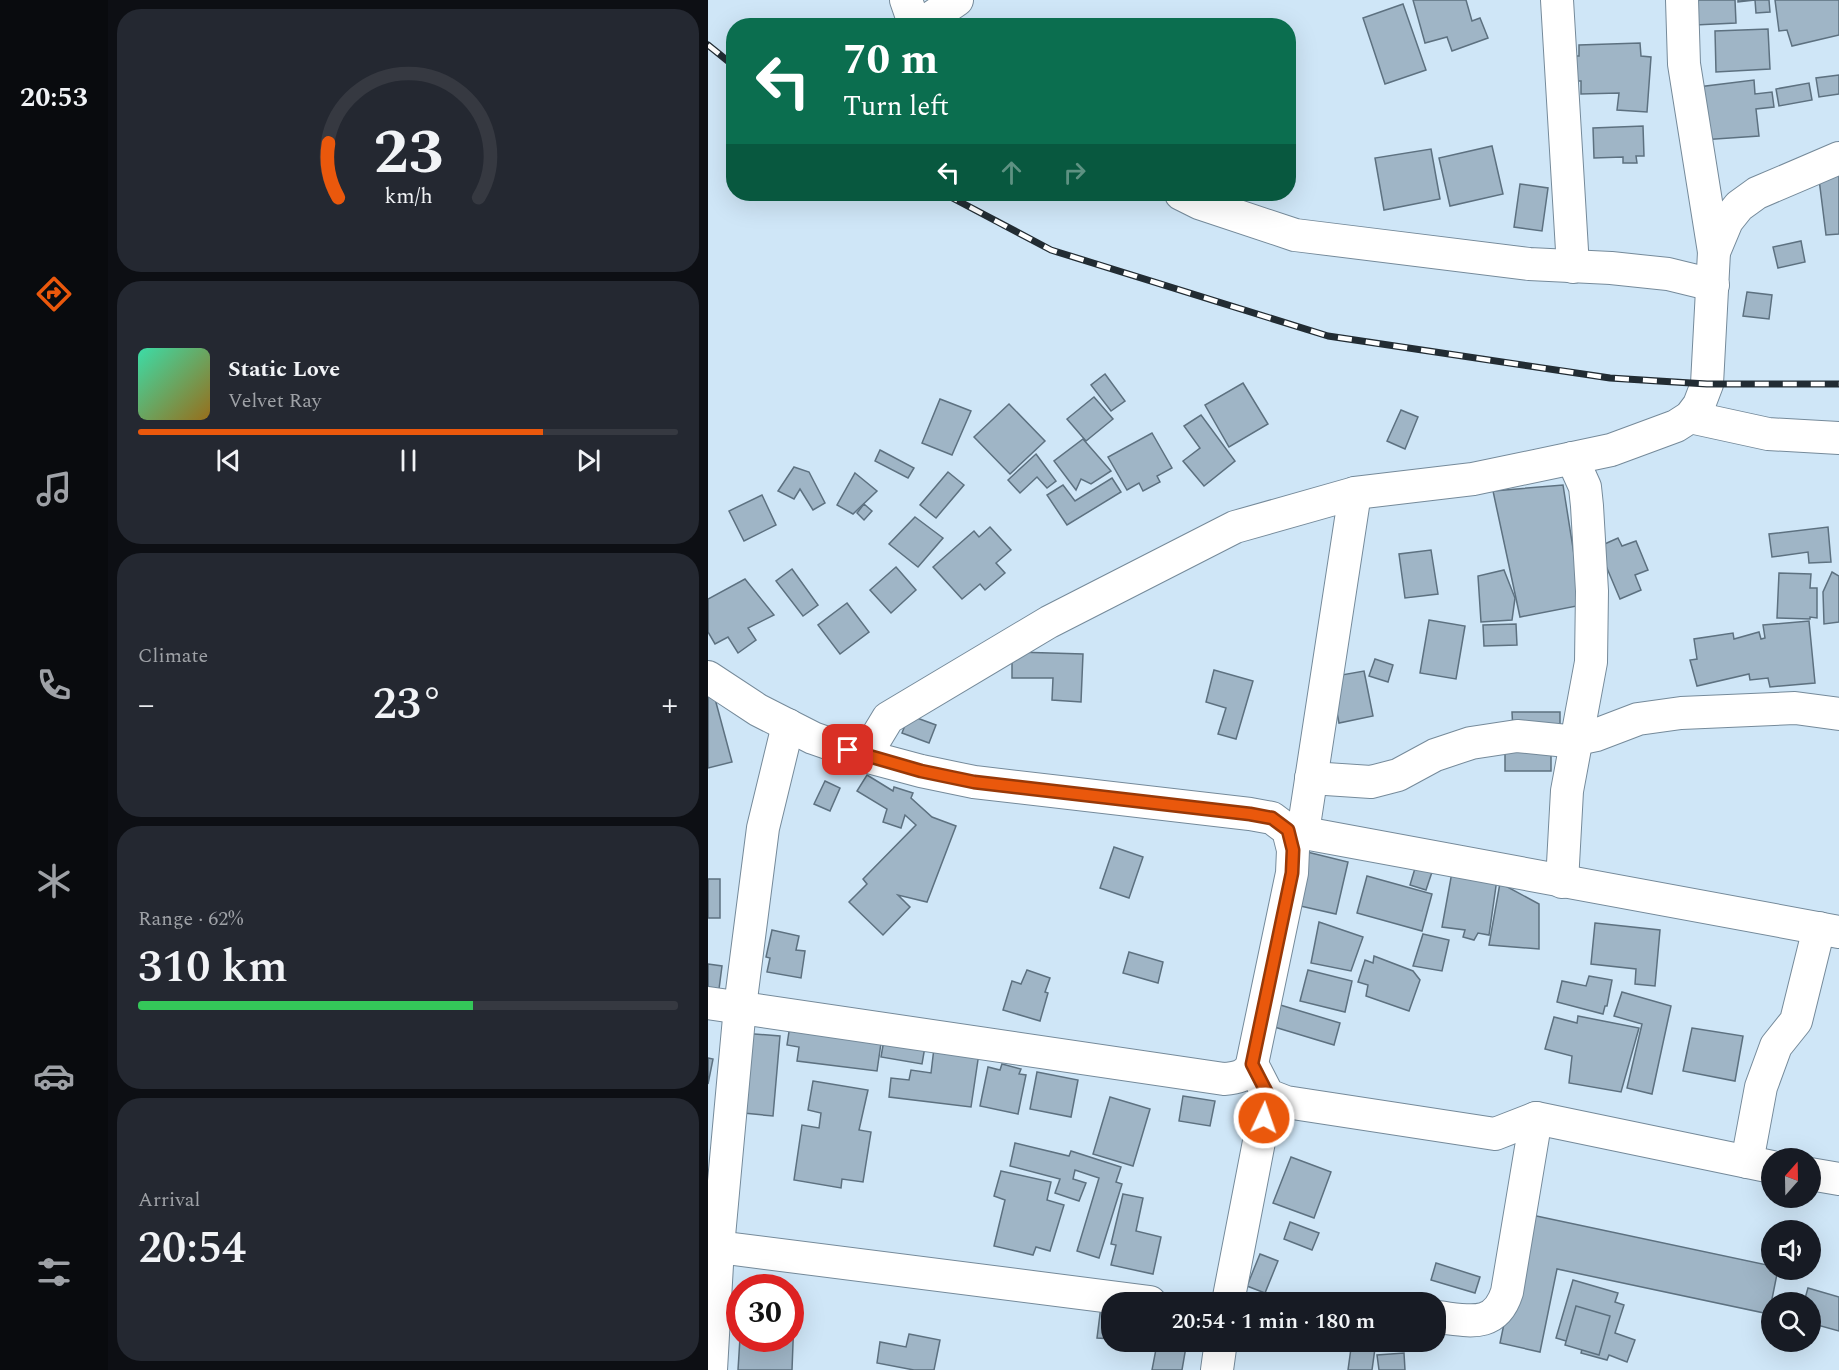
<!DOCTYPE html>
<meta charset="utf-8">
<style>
:root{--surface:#171b24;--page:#242831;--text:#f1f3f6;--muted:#9ea1a6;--line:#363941;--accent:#ea580c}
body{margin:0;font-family:Spectral,serif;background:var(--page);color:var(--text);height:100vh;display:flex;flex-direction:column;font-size:22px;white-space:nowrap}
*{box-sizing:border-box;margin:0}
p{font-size:20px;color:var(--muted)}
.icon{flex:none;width:33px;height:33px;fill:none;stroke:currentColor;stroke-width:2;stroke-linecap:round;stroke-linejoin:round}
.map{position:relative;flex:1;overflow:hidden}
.panel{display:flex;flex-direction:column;gap:9px;padding:9px;background:#0d0f14;width:600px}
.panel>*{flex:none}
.guide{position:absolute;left:18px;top:18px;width:570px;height:183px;border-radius:24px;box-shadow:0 6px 24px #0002;background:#0b6e4f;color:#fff;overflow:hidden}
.needle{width:39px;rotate:20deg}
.fabs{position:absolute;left:1053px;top:1148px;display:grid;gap:12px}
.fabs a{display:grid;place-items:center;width:60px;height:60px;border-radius:50%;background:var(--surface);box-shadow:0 6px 24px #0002;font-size:30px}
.speed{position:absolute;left:18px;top:1274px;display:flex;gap:12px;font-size:30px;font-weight:700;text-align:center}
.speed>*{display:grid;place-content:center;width:78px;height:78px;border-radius:50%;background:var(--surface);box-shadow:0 6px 24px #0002;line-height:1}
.speed .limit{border:9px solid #d22;background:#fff;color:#111}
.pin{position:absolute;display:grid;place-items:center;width:51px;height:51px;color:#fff;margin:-26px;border-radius:12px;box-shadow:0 3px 9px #0006}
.me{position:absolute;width:66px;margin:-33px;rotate:3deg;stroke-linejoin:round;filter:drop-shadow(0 0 4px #0008)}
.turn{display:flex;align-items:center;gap:21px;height:126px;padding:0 18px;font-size:27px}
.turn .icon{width:78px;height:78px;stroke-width:2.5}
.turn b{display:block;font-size:42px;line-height:51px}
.lanes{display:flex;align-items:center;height:57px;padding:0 18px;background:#0003;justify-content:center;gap:30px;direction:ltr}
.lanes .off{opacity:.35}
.big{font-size:45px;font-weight:600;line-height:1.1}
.panel .card{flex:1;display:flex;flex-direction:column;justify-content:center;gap:9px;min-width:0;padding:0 21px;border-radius:24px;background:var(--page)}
.panel .dial{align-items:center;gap:0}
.dial svg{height:156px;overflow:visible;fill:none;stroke:var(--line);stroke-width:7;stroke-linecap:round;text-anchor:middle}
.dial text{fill:var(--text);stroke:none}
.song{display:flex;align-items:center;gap:18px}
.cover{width:72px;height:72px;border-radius:9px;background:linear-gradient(135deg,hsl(160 70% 55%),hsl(40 70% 35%))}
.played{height:6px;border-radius:3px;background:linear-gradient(90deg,var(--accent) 75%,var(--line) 75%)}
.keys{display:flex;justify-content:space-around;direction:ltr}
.heat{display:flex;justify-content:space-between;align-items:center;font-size:33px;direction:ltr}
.charge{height:9px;border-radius:4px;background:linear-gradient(90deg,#34c759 62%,var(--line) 0)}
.trip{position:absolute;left:393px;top:1292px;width:345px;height:60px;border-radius:24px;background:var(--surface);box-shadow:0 6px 24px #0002;font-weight:600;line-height:60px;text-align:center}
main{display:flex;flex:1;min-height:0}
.tab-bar{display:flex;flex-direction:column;width:108px;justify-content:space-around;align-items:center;background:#090b0e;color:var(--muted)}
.tab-bar .icon{width:42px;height:42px}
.tab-bar .on{color:var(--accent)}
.tab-bar b{font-size:27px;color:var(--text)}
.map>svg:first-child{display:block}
.building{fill:#9fb5c6;stroke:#5d7180;stroke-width:1.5}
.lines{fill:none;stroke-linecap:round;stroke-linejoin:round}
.minor-casing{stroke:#758a9a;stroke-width:34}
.minor{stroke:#fff;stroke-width:32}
.rail-casing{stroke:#222c33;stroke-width:7}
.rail{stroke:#fff;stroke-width:4.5;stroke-dasharray:14;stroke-linecap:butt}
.route-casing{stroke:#983908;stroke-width:15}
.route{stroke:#ea580c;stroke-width:10}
</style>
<main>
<nav class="tab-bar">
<b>20:53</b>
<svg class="icon on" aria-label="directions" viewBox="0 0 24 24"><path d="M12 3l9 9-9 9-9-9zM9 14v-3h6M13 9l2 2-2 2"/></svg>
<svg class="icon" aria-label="music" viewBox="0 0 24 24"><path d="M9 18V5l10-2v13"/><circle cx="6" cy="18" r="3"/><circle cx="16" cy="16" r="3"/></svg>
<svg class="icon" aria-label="phone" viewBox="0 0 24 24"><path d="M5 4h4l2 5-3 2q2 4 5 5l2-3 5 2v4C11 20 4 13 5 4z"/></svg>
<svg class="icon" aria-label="climate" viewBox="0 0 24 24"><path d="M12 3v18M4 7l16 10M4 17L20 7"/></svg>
<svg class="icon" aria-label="car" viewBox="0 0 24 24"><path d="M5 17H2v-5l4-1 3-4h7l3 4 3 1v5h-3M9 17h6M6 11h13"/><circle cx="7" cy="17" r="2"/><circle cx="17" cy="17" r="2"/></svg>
<svg class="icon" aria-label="filters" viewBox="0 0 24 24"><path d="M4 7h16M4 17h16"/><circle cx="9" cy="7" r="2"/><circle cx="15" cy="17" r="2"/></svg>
</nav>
<section class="panel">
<div class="card dial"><svg viewBox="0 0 100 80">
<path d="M14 69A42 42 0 1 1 86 69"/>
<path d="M14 69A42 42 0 0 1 9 41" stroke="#ea580c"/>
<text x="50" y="56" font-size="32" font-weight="700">23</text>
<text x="50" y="72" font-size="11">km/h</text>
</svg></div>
<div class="card">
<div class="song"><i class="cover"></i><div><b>Static Love</b><p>Velvet Ray</p></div></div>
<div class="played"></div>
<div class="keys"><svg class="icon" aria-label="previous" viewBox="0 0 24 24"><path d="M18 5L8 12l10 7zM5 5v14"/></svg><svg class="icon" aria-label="pause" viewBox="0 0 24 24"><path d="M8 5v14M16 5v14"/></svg><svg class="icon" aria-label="next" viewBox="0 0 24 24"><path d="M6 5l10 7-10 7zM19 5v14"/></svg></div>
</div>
<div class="card"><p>Climate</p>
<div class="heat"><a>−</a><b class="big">23°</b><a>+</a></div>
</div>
<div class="card"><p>Range · 62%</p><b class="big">310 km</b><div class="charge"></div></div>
<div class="card"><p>Arrival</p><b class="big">20:54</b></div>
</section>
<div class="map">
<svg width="1131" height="1370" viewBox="0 0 1131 1370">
<rect width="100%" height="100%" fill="#cfe6f7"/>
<g class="building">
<polygon points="705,0 758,0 764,21 772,18 780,38 744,51 739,37 717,43"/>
<polygon points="985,0 1027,0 1028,23 987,25"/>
<polygon points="1030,0 1061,0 1062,12 1048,13 1047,0 1030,2"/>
<polygon points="1067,0 1131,0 1131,35 1084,46 1079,30 1071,31"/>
<polygon points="695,4 718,70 677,84 655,18"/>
<polygon points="1060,29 1062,69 1008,72 1007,31"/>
<polygon points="932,43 933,56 943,57 939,112 909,110 911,93 873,94 873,81 866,81 865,56 871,56 871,45"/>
<polygon points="1131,75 1131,94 1111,97 1108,78"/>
<polygon points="1046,80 1047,94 1064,92 1066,107 1048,109 1051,136 993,140 990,87"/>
<polygon points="1101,83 1104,100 1071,106 1068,89"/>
<polygon points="935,126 936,156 928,156 929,163 915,163 915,157 886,158 885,128"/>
<polygon points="784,146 795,194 742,206 731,158"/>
<polygon points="723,149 732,199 676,210 667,158"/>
<polygon points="1131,167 1131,234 1118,235 1110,171"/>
<polygon points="812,184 840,188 834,231 806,227"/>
<polygon points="1093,241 1097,262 1070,268 1065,247"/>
<polygon points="1039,292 1064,295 1061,319 1035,316"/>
<polygon points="397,374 417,401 403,411 383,385"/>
<polygon points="535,383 560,424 521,447 497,405"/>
<polygon points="386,397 405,419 378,441 359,419"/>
<polygon points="232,399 263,411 244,455 214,443"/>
<polygon points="301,404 337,441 302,474 266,437"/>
<polygon points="693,410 710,417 697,449 679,441"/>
<polygon points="493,415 527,461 496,486 475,461 492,448 476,426"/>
<polygon points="444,433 464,468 449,476 452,482 435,491 431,483 419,490 400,457"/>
<polygon points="375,439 403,471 383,484 373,479 368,490 346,461"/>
<polygon points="172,450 206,468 200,478 167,461"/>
<polygon points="328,454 348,481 339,488 329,477 312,493 300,480"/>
<polygon points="86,467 101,472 117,503 105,510 92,489 86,499 70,491"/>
<polygon points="240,472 256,485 228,518 212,505"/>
<polygon points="147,473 169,491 145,514 129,505"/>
<polygon points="404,478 413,492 359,525 339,495 355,485 367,501"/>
<polygon points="855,485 874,605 812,617 785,491"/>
<polygon points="54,495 68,525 36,541 21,511"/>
<polygon points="156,504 164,511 156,520 149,513"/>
<polygon points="207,517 235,538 210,567 181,544"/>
<polygon points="282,527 303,550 288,563 297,573 277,590 272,584 254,599 225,567 266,531 271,537"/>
<polygon points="1120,527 1123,562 1101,563 1100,552 1064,557 1061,534"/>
<polygon points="910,538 914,546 928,541 940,570 927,575 933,590 912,599 890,547"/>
<polygon points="723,550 730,594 697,598 691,554"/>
<polygon points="188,567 208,590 183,613 162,590"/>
<polygon points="84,569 110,605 95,616 68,581"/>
<polygon points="796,570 807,598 804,620 773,622 770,576"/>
<polygon points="1124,572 1131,576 1131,622 1116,624 1115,592"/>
<polygon points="1071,573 1103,574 1102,588 1109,588 1109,618 1102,617 1102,619 1069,618"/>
<polygon points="37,579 66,615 40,628 48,640 30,653 20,637 7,644 0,632 0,599"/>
<polygon points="139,603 161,632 132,654 110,625"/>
<polygon points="721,620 757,626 748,679 712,673"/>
<polygon points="1101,621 1107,683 1062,687 1060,678 1042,680 1041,674 989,686 982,660 989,659 986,639 1025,633 1026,639 1051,632 1053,639 1057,638 1055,625"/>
<polygon points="808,624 809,645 776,646 775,625"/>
<polygon points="304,652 375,654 373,702 344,700 345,678 304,678"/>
<polygon points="667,659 685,665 680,682 661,676"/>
<polygon points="506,670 545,681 528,739 510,734 518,708 498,702"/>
<polygon points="656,671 665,716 631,723 622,677"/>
<polygon points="6,695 24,762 0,768 0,697"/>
<polygon points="804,712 852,712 852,736 805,731"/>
<polygon points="201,715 228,725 221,743 194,733"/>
<polygon points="797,740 843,741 843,771 797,771"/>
<polygon points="159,775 185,791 186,787 205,793 203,798 224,817 248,826 219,902 190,895 202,907 175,935 141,902 159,884 155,879 208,825 197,815 193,828 175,822 179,809 149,791"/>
<polygon points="117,781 132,788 122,811 106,804"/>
<polygon points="406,847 435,857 421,898 392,888"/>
<polygon points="591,850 640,862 628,914 579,903"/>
<polygon points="711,855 728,860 718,890 702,885"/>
<polygon points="744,872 789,879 781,935 770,933 766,940 755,937 757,930 734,927"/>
<polygon points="659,876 724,894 714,931 649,913"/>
<rect x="0" y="879" width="12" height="39"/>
<polygon points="792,883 831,904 831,949 781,945"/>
<polygon points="611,922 655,937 643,971 603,963"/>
<polygon points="887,923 952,930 947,986 927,984 928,969 883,964"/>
<polygon points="64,930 91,936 88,950 97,951 93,978 59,972 62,958 58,957"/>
<polygon points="715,934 741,940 734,971 705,966"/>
<polygon points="421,952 455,962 450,983 415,973"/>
<polygon points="666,956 705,971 712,980 701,1011 658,996 660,985 650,982 657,960 665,963"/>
<polygon points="0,964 14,966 11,989 0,987"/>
<polygon points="319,970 342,978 337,992 340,993 332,1021 295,1010 304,981 313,984"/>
<polygon points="600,970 644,981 637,1012 592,1001"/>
<polygon points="881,976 904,980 899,1006 897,1006 895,1014 849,1002 854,981 878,986"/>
<polygon points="914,992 963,1006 944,1094 919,1088 934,1024 906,1016"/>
<polygon points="569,1004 632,1023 626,1045 563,1026"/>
<polygon points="870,1016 931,1028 913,1092 861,1083 864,1056 837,1049 846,1017 869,1023"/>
<polygon points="82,1025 174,1036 169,1071 89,1061 91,1047 79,1045"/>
<polygon points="984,1028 1035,1036 1027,1081 975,1071"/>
<polygon points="33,1033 72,1036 65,1116 25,1112"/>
<polygon points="177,1034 218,1041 214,1064 173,1057"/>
<polygon points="226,1048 271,1053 263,1107 181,1097 183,1078 201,1080 203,1070 223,1073"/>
<polygon points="0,1058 5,1059 0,1084"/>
<polygon points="294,1064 313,1069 311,1074 318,1075 310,1114 272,1106 280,1067 292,1070"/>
<polygon points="329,1072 370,1080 363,1117 322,1109"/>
<polygon points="105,1081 160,1090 151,1130 163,1132 155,1182 134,1179 133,1188 86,1180 94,1125 111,1128 113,1113 100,1110"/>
<polygon points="475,1096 507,1101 502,1126 471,1121"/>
<polygon points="402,1097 442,1109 425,1166 385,1154"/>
<polygon points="307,1143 361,1156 363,1151 413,1167 408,1182 414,1184 391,1258 369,1251 391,1178 367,1170 365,1179 378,1183 371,1201 347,1193 352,1179 302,1166"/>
<polygon points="583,1157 623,1172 606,1218 565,1203"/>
<polygon points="293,1171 343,1182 339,1200 356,1205 342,1251 328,1247 325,1255 286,1246 297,1200 286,1196"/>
<polygon points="415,1194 435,1198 428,1231 453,1237 445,1274 403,1265 408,1245 403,1244"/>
<polygon points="819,1214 1064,1266 1064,1269 1070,1269 1061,1314 849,1269 832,1352 792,1343"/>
<polygon points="582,1222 611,1233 604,1250 576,1239"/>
<polygon points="552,1254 570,1261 557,1293 539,1286"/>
<polygon points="728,1263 772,1277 767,1293 723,1280"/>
<polygon points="865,1280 910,1293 907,1302 916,1305 907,1333 927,1340 919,1362 901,1355 899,1360 873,1353 875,1346 848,1338"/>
<polygon points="76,1283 76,1287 37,1287 37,1284"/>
<polygon points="1100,1288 1131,1297 1131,1331 1102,1323 1102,1302 1096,1302"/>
<polygon points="82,1290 87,1290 84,1370 30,1370 32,1338 82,1338"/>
<polygon points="393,1306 404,1307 404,1339 389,1338"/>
<polygon points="868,1306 902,1316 891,1355 857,1345"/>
<polygon points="201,1334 232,1340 226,1370 206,1370 169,1363 172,1342 198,1347"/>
<polygon points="419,1341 479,1341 474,1370 444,1370 449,1344"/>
<polygon points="644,1341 668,1341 664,1370 640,1370"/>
<polygon points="696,1353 697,1370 671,1370 669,1355"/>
</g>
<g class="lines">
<g class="minor-casing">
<g id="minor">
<polyline points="198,0 207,26"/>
<polyline points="849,0 865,267"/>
<polyline points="974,0 976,64 1006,252"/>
<polyline points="211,26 249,0"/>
<polyline points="473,194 491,203 587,235 821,264 903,268 960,274 1005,285"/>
<polyline points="982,417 1060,434 1131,438"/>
<polyline points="0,677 50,710 105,738 157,756 213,771 266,782 542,814 564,818 580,830 585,850 584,873 544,1064 560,1095 578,1102 787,1134 828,1118 1064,1167"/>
<polyline points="869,739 888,735 930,719 973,713 1087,708 1131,714"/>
<polyline points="157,756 180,718 341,622 527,527 647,493 765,479 903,450 968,426 982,417 991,405 999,384 1006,252 1019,221 1031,206 1049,193 1131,158"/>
<polyline points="603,778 663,782 690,775 727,755 763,743 809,736 869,742"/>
<polyline points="580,830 1131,932"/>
<polyline points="595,832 647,493"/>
<polyline points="854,882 859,791 883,662 884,591 879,506 877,487 864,458"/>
<path d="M0,1003L516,1079C530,1078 536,1076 545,1066"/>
<polyline points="1039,1162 1053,1087 1068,1046 1088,1021 1111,928"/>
<polyline points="1102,1174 1131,1179"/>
<polyline points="10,1247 442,1302"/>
<polyline points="520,1302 560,1095"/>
<path d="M728,1317C759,1320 787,1330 799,1292L828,1118"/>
<polyline points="3,1370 10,1247 32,1007 55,828 80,725"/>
<polyline points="509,1370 513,1341"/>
</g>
</g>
<use href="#minor" class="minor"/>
<g class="rail-casing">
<g id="rail">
<polyline points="0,45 26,66"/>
<polyline points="237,194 343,250 620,336 902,378 999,384 1131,384"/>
</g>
</g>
<use href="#rail" class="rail"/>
</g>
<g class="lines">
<g class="route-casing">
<polyline id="route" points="140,750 213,771 266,782 542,814 564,818 580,830 585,850 584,873 544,1064 560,1095 556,1118"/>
</g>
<use href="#route" class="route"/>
</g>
</svg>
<div class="fabs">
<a><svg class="needle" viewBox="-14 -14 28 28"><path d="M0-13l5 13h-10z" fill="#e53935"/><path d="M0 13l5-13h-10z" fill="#9ea1a6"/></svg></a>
<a><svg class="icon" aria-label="sound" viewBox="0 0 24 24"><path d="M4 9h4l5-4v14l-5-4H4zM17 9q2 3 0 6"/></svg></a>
<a><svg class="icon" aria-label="search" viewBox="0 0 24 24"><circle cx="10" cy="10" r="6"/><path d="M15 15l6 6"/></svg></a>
</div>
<div class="speed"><div class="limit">30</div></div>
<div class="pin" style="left:140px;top:750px;background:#d93025"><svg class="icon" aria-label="arrive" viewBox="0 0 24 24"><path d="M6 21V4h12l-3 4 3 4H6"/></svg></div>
<svg class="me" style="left:556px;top:1118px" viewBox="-20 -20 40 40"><circle r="17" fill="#ea580c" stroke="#fff" stroke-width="3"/><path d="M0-11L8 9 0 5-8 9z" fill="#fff"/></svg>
<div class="trip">20:54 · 1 min · 180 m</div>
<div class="guide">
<div class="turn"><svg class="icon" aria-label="left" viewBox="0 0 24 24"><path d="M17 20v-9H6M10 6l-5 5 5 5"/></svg><div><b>70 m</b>Turn left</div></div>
<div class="lanes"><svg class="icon" aria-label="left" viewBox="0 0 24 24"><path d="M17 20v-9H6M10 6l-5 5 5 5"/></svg><svg class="icon off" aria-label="ahead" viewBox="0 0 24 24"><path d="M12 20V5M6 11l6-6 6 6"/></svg><svg class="icon off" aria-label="right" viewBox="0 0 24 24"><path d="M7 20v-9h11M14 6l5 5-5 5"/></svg></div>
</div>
</div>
</main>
